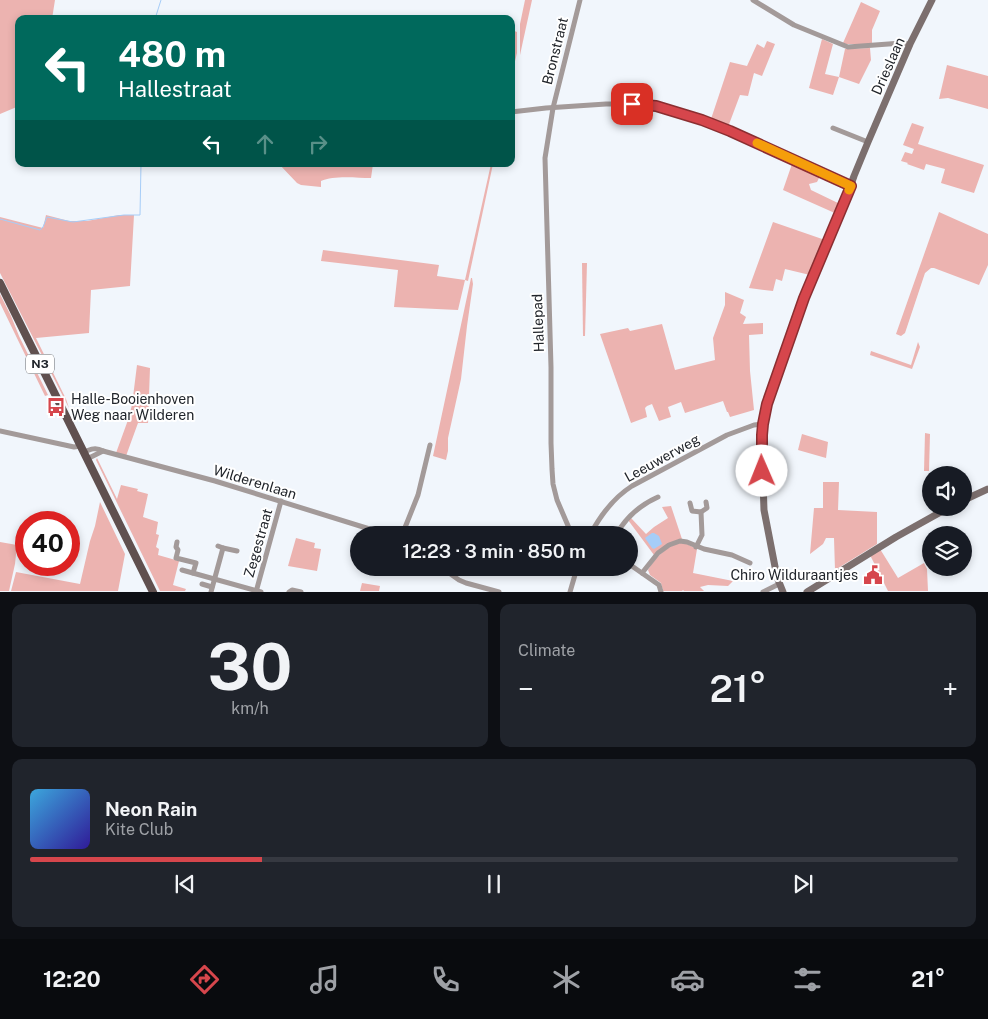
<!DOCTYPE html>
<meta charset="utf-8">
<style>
:root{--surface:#171b24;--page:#20242c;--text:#f1f3f6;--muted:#9ea1a6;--line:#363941;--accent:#d6464c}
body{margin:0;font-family:"Public Sans",sans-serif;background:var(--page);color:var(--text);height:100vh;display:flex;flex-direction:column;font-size:19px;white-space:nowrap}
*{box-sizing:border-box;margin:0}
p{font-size:16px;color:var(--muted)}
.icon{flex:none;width:28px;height:28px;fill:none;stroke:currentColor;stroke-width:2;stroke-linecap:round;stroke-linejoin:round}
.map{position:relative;height:592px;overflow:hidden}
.sheet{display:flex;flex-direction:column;gap:12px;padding:12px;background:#0d0f14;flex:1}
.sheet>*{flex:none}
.hud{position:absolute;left:15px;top:15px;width:500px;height:152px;border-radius:10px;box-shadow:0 2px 8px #0003;background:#00695c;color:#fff;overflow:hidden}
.tools{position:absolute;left:922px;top:466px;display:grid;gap:10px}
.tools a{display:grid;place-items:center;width:50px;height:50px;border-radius:50%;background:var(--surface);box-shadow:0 2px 8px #0003;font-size:25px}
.speed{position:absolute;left:15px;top:511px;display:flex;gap:10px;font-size:25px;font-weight:700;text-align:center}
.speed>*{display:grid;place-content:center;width:65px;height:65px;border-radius:50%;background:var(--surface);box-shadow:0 2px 8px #0003;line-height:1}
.speed .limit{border:8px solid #d22;background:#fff;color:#111}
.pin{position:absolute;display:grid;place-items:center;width:42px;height:42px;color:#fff;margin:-21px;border-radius:10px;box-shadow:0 2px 8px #0006}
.me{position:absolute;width:55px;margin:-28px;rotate:359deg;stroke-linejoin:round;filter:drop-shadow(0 0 4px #0008)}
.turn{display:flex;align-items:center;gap:18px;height:105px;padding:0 20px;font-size:22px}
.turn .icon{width:65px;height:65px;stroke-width:2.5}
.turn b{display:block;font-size:35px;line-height:42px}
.lanes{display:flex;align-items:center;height:48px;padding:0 20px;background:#0003;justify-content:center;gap:25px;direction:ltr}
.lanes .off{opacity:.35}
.big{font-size:38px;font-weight:600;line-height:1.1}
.sheet .tile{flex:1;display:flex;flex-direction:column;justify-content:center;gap:8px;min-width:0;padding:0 18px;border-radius:10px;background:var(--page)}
.sheet .dial{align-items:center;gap:0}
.dial b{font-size:65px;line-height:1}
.song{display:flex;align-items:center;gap:15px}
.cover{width:60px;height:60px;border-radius:8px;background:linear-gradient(135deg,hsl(200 70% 55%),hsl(250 70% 35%))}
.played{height:5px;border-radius:2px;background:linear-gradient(90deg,var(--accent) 25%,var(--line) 25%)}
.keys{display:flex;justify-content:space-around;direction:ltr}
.heat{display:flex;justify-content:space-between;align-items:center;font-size:28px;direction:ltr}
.sheet .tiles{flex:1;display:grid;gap:12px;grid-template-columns:1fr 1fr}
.tile:last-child{grid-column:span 2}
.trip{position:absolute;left:350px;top:526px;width:288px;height:50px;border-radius:25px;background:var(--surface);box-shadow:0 2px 8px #0003;font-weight:600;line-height:50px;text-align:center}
.menu{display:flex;height:80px;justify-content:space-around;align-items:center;background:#090b0e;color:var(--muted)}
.menu .icon{width:35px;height:35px}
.menu .on{color:var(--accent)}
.menu b{font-size:22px;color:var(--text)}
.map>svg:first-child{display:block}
.green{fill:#ecb3b0}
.water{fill:#a6cdf8}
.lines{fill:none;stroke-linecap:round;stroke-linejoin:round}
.stream{stroke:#a6cdf8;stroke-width:1}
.street{stroke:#a39a99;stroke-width:5}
.secondary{stroke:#7c6f6e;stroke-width:7}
.primary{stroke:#60504f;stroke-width:8}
.route-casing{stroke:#8b2e31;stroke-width:12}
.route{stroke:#d6464c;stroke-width:9}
.slow{stroke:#f59e0b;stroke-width:9}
.labels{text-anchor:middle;stroke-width:4;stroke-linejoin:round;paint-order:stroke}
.shield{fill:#fff;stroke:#64666b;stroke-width:1}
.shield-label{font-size:12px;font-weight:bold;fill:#21252b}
.street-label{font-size:14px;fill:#21252b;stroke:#fff}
.poi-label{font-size:14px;fill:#21252b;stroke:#fff;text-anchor:start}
</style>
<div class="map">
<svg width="988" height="592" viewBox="0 0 988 592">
<rect width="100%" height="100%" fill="#f1f6fc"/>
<g class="green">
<polygon points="0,0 55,0 52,19 19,19 19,106 0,114"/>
<polygon points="525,0 532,0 520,55 520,24"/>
<polygon points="861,2 880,11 872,30 872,44 846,44 843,43"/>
<polygon points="512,30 517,32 517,53 511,78"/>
<polygon points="822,39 833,44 825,74 839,77 845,49 870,48 871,60 859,84 839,77 833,95 809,88"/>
<polygon points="767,41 775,44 762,76 754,73 748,96 740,95 728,127 726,128 710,122 730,62 747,66 757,44 764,48"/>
<polygon points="947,65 988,76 988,109 948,98 939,99"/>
<polygon points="912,123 924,127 918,144 984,165 974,193 941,183 945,169 926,164 924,170 907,164 908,163 901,161 905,152 912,154 914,149 903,145"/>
<path d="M277,164H373L371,178C357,178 334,175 321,181V187L301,185L297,183L279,164Z"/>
<polygon points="491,164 493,164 468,281 465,280 458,310 394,307 398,270 321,261 323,250 439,265 437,276 465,280"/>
<polygon points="792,164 820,176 817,182 809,184 811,190 840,204 837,214 783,190"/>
<polygon points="939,212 988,234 988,265 979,285 934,268 931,268 925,273 905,333 901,336 896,334"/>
<polygon points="46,215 69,221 87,221 119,215 134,215 130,286 91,290 89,333 36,338 66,399 69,408 0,273 0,217 43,228"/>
<polygon points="773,222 825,240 810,275 785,269 782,281 776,279 773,291 749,288"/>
<polygon points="582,263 587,263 585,336 583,336"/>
<polygon points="471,278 472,278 473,284 467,326 461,379 448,438 448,451 446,460 433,456"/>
<polygon points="725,292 744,300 740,313 746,317 743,324 763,323 763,334 749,335 750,371 754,410 730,417 728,412 727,412 723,401 685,413 681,402 668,407 671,417 659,421 652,404 647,406 645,408 647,417 631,423 600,334 628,328 630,331 662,324 675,370 715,360 713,338 725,305"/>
<polygon points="0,294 11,316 19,336 48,395 45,396 0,303"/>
<polygon points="918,342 920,347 912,369 870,355 871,351 911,365"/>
<polygon points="137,365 150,368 148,423 138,423 126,456 116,453 128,420 132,405"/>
<polygon points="925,433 930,434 929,471 924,471"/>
<polygon points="802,434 828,442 826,458 798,450"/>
<polygon points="97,458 117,499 121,485 138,489 137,491 148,494 143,517 158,522 156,534 159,535 156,547 159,549 158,555 179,561 173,585 186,589 185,591 187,591 160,591 96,460"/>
<polygon points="823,482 839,482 838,510 877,512 877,544 835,570 834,538 826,538 823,544 810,554 814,508 823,508"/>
<polygon points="100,502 125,554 118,591 11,591 16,572 80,584 90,541 95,526"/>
<polygon points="671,506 682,539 654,555 628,520 631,518 646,534 654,527 668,518 662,507"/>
<polygon points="296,538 315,543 314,548 321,549 317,571 288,566"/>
<polygon points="0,542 17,545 15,564 9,591 0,591"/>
<path d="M680,543H685L697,549L693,573L733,581L728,586L708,585L700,587L704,591H684L683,590L682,591H663L661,583L650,575L648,570C655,558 666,546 680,543Z"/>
<polygon points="880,549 898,578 924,563 927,569 928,591 888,591 870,555"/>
<polygon points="362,583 380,586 379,591 360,591"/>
</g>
<polygon class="water" points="652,533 654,533 659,536 662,544 654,549 652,548 645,538"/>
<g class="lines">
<g class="stream">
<polyline points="155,19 161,0"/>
<polyline points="0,219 40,230 43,227 47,217 73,222 124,215 140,215 141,164"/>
</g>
<g class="street">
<polyline points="753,0 794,25 848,47 902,43 910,44"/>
<polyline points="511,112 546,108 606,104 632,104 656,106 685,114 730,131 851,186"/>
<polyline points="833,128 868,142"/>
<polyline points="0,431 74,447 81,446"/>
<path d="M84,452C91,449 96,447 103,451L215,481L389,535"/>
<polyline points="87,459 103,451"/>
<polyline points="690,503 692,511 701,512 707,508 706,502"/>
<polyline points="402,535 418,495 430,445"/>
<polyline points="572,535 557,500 553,484 552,469 551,443 551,367 545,158 553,108 580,0"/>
<path d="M590,535C600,516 613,498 632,486L727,435L754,425L763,424"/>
<path d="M616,535C626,517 640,505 658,497"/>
<polyline points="177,542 176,547 178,550 176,558 196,563 193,573"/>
<polyline points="218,546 223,548 237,551"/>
<polyline points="696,547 702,535 701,512"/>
<polyline points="629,564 659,585 661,592"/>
<polyline points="442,568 459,580 466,583 499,592"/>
<polyline points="182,570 261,592"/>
<polyline points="642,573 658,553 669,545 680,541 687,542 704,549 732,555 750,563"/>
<polyline points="202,584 212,587"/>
<polyline points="211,592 223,548"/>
<polyline points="256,592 281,501"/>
<polyline points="289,592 292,590 301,592"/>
<polyline points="570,592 577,568"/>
<polyline points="763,592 779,584"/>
</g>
<g class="secondary">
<polyline points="964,500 988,489"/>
<polyline points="783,592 777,577 764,510 762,452 762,435 764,415 804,298 847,196 854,176 868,142 910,44 932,0"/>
<polyline points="807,592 896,537 948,508"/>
</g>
<polyline class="primary" points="0,283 153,592"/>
</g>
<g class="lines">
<g class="route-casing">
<polyline id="route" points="632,104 656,106 702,120 730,131 851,186 804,298 767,404 763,424 762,435 762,471"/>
</g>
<use href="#route" class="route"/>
<polyline class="slow" points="757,143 851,186 849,190"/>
</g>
<defs>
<g id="bus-bare" transform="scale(1.5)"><path d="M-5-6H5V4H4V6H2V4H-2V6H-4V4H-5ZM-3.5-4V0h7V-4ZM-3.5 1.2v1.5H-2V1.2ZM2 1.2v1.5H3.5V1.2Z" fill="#d6464c" stroke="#fff" stroke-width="2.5" paint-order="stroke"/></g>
<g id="civic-bare" transform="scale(1.5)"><path d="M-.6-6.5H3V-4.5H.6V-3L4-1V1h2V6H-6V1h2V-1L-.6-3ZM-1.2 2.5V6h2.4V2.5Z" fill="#d6464c" stroke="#fff" stroke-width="2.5" paint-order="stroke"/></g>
</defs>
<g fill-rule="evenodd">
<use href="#bus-bare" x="56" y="407"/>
<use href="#civic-bare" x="873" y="575"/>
</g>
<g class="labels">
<rect class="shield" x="26" y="354.5" width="28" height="19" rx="4"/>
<g class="shield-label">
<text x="40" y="368">N3</text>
</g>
<g class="street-label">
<text transform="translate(555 51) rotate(-76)" y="5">Bronstraat</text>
<text transform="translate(888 66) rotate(-66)" y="5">Drieslaan</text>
<text transform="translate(538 323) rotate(-92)" y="5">Hallepad</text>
<text transform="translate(662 458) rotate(-29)" y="5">Leeuwerweg</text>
<text transform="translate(255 482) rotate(17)" y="5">Wilderenlaan</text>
<text transform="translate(258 543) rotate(-74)" y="5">Zegestraat</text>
</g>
<g class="poi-label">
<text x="71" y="404">Halle-Booienhoven<tspan x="71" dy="16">Weg naar Wilderen</tspan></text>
<text x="858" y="580" text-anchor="end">Chiro Wilduraantjes</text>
</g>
</g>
</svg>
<div class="tools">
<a><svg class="icon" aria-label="sound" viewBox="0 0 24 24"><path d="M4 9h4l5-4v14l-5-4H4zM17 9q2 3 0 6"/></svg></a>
<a><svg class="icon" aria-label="layers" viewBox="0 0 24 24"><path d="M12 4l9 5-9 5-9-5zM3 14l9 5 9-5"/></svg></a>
</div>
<div class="speed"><div class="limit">40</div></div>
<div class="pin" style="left:632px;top:104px;background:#d93025"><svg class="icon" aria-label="arrive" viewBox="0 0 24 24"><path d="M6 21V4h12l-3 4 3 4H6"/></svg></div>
<svg class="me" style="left:762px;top:471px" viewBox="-20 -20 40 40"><circle r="19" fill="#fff"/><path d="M0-13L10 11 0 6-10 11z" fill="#d6464c"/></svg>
<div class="trip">12:23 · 3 min · 850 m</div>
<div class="hud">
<div class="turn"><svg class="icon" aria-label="left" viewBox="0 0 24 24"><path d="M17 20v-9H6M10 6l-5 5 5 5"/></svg><div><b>480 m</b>Hallestraat</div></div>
<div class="lanes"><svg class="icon" aria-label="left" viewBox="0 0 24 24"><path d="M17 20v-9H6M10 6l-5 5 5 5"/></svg><svg class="icon off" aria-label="ahead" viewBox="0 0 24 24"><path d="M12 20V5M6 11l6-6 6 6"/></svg><svg class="icon off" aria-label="right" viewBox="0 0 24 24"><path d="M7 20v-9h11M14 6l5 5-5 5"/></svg></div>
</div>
</div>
<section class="sheet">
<div class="tiles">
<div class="tile dial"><b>30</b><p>km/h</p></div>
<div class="tile"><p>Climate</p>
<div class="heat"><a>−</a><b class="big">21°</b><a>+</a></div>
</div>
<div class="tile">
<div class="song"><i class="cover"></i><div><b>Neon Rain</b><p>Kite Club</p></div></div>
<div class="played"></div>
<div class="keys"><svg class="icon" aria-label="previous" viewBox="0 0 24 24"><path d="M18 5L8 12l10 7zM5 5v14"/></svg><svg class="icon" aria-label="pause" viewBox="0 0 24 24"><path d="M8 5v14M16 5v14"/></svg><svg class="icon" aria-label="next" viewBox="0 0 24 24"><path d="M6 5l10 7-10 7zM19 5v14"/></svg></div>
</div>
</div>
</section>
<nav class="menu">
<b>12:20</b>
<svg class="icon on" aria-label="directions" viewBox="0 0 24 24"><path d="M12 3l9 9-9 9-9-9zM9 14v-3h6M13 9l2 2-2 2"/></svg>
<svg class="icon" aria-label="music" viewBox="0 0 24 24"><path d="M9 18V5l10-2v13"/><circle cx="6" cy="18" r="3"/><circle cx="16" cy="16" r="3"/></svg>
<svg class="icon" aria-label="phone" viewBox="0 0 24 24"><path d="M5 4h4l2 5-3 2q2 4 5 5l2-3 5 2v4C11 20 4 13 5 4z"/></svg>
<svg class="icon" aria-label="climate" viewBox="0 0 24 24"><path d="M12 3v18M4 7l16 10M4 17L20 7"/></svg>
<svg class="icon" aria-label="car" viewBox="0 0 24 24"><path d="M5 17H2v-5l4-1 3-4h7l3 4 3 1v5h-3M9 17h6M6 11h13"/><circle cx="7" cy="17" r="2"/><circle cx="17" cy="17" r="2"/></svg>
<svg class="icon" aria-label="filters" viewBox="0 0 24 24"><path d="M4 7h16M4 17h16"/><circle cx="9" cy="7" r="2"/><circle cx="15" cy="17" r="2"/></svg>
<b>21°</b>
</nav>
